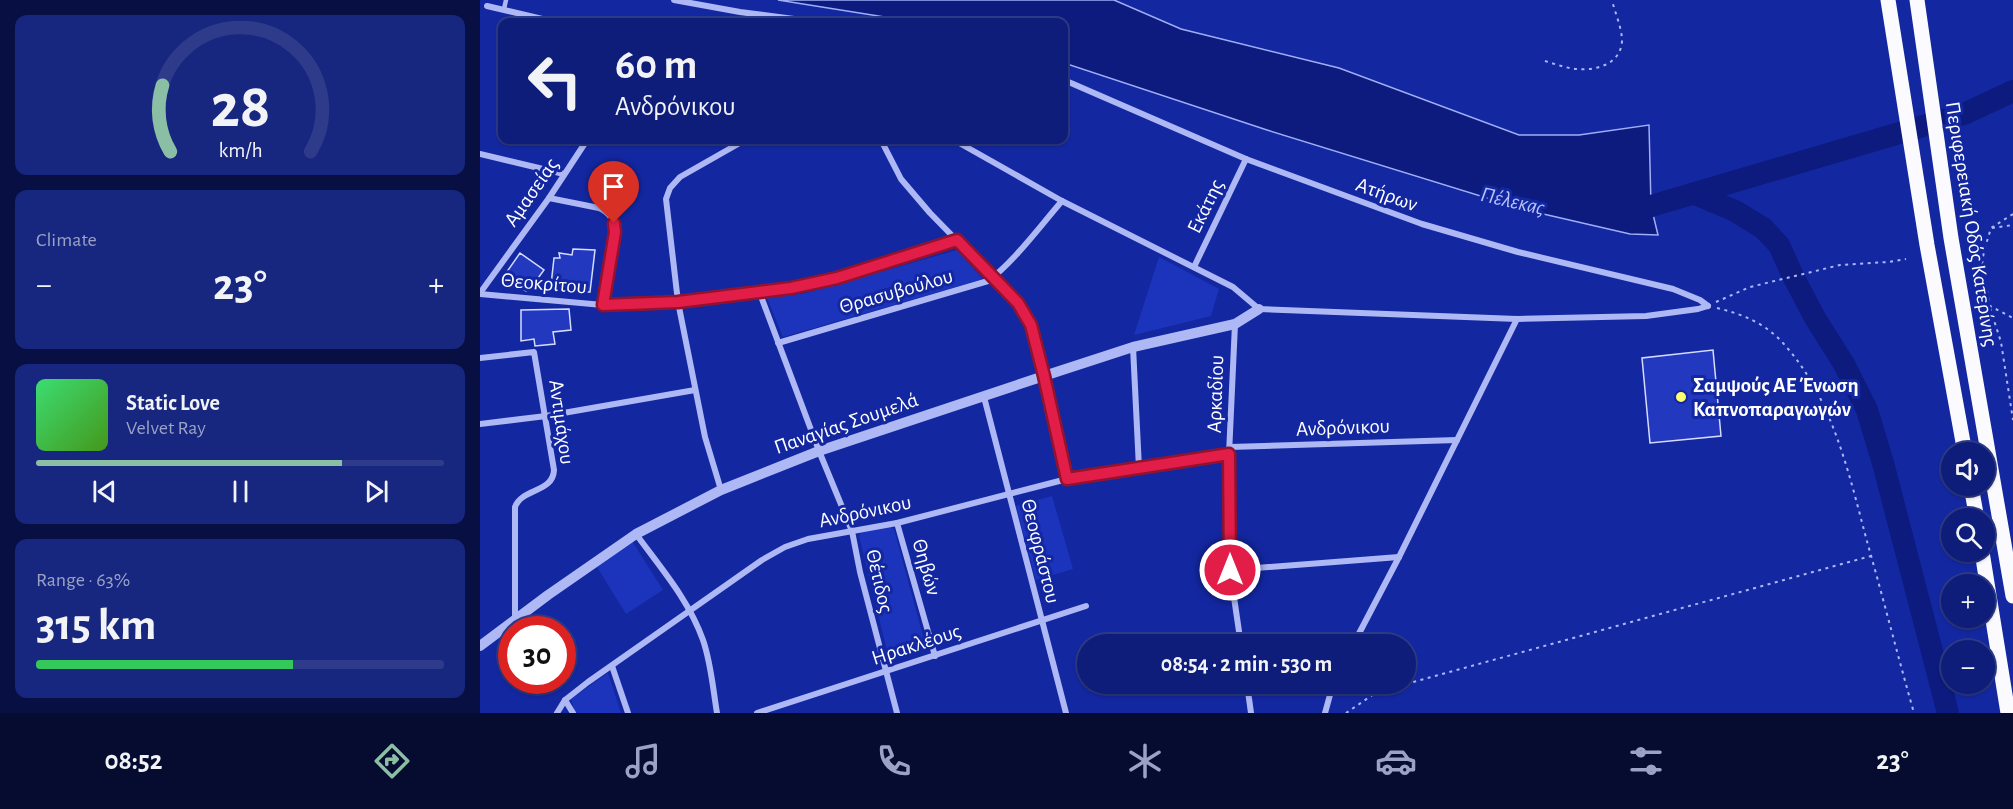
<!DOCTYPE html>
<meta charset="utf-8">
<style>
:root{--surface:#0e1d79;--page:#17267e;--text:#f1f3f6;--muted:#9ba2c6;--line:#2e3b8a;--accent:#8abfa5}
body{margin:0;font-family:"Alegreya Sans",sans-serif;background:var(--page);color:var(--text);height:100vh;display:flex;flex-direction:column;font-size:22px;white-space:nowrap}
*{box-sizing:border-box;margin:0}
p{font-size:20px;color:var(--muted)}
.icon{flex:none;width:33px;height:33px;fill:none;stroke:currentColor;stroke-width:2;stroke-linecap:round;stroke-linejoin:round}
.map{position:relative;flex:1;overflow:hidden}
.panel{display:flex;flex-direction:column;gap:15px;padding:15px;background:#081043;width:480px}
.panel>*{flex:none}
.guide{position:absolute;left:18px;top:18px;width:570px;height:126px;border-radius:12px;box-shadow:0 2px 4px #0004,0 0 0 2px var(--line);background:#0e1d79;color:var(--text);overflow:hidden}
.tools{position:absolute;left:1461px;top:442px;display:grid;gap:12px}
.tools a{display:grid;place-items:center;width:54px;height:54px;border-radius:50%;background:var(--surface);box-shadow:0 2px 4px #0004,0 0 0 2px var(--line);font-size:30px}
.speed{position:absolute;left:18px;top:616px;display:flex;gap:12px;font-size:30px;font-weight:700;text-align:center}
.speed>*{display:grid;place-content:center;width:78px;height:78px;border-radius:50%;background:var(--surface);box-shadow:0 2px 4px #0004,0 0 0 2px var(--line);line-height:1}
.speed .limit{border:9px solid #d22;background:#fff;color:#111}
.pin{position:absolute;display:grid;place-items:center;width:51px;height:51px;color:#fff;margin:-62px -26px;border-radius:50% 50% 50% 0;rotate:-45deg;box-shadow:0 0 6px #0007}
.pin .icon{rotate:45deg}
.me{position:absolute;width:66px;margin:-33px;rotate:0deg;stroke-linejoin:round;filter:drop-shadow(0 0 4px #0008)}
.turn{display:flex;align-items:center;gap:21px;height:126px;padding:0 18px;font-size:27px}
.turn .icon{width:78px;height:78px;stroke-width:2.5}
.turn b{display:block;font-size:42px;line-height:51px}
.big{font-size:45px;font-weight:700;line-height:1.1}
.panel .tile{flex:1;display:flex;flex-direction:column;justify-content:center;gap:9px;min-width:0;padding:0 21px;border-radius:12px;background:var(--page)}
.panel .dial{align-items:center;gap:0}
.dial svg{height:156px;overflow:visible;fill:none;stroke:var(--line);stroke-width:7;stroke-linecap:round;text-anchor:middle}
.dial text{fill:var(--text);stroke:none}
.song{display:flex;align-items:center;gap:18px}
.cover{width:72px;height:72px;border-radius:9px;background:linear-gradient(135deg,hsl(140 70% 55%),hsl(100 70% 35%))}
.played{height:6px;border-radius:3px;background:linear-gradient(90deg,var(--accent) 75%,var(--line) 75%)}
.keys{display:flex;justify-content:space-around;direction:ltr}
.heat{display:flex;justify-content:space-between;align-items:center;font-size:33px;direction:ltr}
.charge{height:9px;border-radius:4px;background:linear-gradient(90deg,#34c759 63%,var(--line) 0)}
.trip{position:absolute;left:597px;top:634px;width:339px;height:60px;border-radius:30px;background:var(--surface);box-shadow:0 2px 4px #0004,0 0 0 2px var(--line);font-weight:700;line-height:60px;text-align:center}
.tabs{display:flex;height:96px;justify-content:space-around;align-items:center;background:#060c30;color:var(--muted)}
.tabs .icon{width:42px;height:42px}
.tabs .active{color:var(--accent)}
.tabs b{font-size:27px;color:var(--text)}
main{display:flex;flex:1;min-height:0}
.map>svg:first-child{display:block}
.green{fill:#1b34bb}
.water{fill:#0c1b7d;stroke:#9faef7;stroke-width:1.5}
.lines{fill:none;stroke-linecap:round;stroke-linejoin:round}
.river{stroke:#0c1b7d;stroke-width:22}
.building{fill:#2239bf;stroke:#d6dcfe;stroke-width:1.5}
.path{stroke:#adb8f4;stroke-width:2;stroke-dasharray:3 4.5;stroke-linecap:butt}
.service{stroke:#adb8f4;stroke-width:4.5}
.minor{stroke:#adb8f4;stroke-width:6}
.tertiary{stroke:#adb8f4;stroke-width:10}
.primary{stroke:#fafaff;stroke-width:15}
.route-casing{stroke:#92132f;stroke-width:15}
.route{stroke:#e11d48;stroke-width:10}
.poi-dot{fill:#feff70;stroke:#1327a1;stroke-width:2}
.labels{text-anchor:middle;stroke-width:6;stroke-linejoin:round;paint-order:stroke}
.street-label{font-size:21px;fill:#fff;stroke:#1327a1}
.poi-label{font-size:21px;font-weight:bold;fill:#fff;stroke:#1327a1;text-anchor:start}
.water-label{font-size:22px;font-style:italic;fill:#bac4fa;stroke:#1327a1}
</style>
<main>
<section class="panel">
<div class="tile dial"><svg viewBox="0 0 100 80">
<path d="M14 69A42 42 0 1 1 86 69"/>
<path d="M14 69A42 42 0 0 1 10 35" stroke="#8abfa5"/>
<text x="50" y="56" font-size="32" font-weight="700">28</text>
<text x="50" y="72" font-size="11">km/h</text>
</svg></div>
<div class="tile"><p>Climate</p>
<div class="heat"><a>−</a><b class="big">23°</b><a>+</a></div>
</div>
<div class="tile">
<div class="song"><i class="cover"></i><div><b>Static Love</b><p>Velvet Ray</p></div></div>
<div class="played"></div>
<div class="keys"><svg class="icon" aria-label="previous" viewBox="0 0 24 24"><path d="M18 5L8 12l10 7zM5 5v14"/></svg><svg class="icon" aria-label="pause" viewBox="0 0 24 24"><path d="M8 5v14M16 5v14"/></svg><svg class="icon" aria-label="next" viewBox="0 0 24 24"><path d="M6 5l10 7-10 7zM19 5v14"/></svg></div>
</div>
<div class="tile"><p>Range · 63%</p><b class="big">315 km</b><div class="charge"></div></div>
</section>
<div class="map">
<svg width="1533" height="713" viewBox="0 0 1533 713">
<rect width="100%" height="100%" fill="#1327a1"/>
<g class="green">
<polygon points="477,250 503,279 303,337 287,298 326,293"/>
<polygon points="679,257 739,289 731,316 654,335"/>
<polygon points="572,496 593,569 556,580 536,506"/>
<polygon points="409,526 414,529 446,647 445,650 411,660 409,659 379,536 381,532"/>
<polygon points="152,541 183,590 146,614 117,567"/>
<polygon points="128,673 141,713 95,713 91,699"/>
</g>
<polygon class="water" points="298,0 634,0 701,29 859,68 1039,135 1099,135 1169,125 1171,206 1178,235 1150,234 1046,210 787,130 584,63 584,22 436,22"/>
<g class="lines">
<g class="river">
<polyline points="1215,194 1255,211 1283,228 1299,245 1313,276 1335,318 1364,364 1387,410 1403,463 1468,713"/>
<polyline points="1143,213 1152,214 1171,206 1484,114 1533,91"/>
</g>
</g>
<g class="building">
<polygon points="93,249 115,250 110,292 85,292 85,285 71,285 74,258 80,258 79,253 92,255"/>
<polygon points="40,253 64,270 53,285 51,284 46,291 24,276"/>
<polygon points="89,309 91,330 73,332 75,344 55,346 54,339 41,341 41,310"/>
<polygon points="1233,350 1241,436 1170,443 1162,358"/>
</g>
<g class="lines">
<g class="path">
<path d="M1065,61C1075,64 1086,68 1096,69C1116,71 1141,64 1142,41C1142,28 1135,13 1132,0"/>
<polyline points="1533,214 1511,228 1504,251 1502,264 1510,306 1533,318"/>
<polyline points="1512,228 1533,225"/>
<polyline points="1236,302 1270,287 1360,265 1408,262 1426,259"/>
<path d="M1237,308C1262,314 1284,323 1301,341C1353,396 1369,475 1388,545C1404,601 1418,657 1434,713"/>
<polyline points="1510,308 1521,342 1533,420"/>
<polyline points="866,713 897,692 1391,556"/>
</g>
<polyline class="service" points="24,9 26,0"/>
<g class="minor">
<polyline points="194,0 260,12 337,22"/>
<polyline points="7,6 75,22"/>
<polyline points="584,80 766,159 942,224 1038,252 1193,289 1220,300 1228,306"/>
<polyline points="401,140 421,179 450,213 538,303 551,325 564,376 587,479"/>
<polyline points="474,140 582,201 753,287 779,309 1037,319 1166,316 1218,309 1228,306"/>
<polyline points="0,154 84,174"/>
<path d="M69,198L119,208C130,213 134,220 135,232L123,305"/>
<polyline points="714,267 766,159"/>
<polyline points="279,291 339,451 372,531 380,572 417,713"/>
<polyline points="0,293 69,198 107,140"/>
<polyline points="0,294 123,305 198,302 311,288 340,282 477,240"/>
<polyline points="755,324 749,454 750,570 761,645"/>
<path d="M298,343L508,281C533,263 561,225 582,201"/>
<polyline points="653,347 659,468"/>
<path d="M0,358L54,352L74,470C73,493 42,488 35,507V619"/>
<polyline points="504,397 586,713"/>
<polyline points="0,424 66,416 215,390"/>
<polyline points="750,447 977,440"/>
<polyline points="241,490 225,437 198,302 186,199 190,188 200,177 265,140"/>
<polyline points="417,523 455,656"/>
<path d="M156,534C180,567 209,600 223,640C231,663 233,689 237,713"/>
<polyline points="750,570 919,557"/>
<polyline points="873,645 919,557 1037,319"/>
<polyline points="132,666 148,713"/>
<polyline points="767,684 771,713"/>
<polyline points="85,700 93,713"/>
<polyline points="77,713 85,700 108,682 282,560 305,547 328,539 417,523 587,479 749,454"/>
<polyline points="277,713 606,606"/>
<polyline points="845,713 853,684"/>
</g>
<polyline class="tertiary" points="0,646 68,595 156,534 241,490 339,451 564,376 653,347 755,324 779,309"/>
<g class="primary">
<polyline points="1408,0 1447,245 1485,453"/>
<polyline points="1437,0 1471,238 1533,596"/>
<polyline points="1491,486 1497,519"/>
<polyline points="1502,552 1528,713"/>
</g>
</g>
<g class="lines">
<g class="route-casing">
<polyline id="route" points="134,223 135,232 123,305 198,302 311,288 357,278 477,240 538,303 551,325 564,376 587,479 749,454 750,570"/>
</g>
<use href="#route" class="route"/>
</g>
<circle class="poi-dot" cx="1201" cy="397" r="6"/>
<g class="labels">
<g class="street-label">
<text transform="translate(51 192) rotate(-55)" y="7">Αμασείας</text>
<text transform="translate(907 194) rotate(20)" y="7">Ατήρων</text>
<text transform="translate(725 206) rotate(-64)" y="7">Εκάτης</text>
<text transform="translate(1492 224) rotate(81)" y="7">Περιφερειακή Οδός Κατερίνης</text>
<text transform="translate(64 283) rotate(5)" y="7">Θεοκρίτου</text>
<text transform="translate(416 291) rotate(-16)" y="7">Θρασυβούλου</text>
<text transform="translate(735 394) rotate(-88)" y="7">Αρκαδίου</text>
<text transform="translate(82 422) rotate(82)" y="7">Αντιμάχου</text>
<text transform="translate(366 423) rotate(-19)" y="7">Παναγίας Σουμελά</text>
<text transform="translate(863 427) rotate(-2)" y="7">Ανδρόνικου</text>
<text transform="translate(385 511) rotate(-12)" y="7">Ανδρόνικου</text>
<text transform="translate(561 551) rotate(76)" y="7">Θεοφράστου</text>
<text transform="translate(447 567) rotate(74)" y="7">Θηβών</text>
<text transform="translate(400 581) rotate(77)" y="7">Θέτιδος</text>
<text transform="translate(436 644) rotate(-18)" y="7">Ηρακλέους</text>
</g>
<g class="poi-label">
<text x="1213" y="392">Σαμψούς ΑΕ Ένωση<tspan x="1213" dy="24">Καπνοπαραγωγών</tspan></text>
</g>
<g class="water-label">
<text transform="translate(1033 200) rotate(13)" y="8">Πέλεκας</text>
</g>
</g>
</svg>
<div class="tools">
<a><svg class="icon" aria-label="sound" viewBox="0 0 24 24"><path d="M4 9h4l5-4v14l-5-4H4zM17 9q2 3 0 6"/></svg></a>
<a><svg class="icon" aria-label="search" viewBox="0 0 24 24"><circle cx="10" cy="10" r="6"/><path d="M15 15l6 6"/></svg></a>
<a>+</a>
<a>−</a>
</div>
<div class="speed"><div class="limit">30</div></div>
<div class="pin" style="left:134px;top:223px;background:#d93025"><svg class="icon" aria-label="arrive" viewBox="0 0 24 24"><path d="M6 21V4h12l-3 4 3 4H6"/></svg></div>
<svg class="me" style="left:750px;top:570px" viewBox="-20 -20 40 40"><circle r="17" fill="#e11d48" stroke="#fff" stroke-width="3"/><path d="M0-11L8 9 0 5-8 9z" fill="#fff"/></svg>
<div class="trip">08:54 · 2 min · 530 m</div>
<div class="guide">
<div class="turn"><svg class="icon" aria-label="left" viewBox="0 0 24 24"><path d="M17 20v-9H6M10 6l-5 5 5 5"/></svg><div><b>60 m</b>Ανδρόνικου</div></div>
</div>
</div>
</main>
<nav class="tabs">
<b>08:52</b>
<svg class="icon active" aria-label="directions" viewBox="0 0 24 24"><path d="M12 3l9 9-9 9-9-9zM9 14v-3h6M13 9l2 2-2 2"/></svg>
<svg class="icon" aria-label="music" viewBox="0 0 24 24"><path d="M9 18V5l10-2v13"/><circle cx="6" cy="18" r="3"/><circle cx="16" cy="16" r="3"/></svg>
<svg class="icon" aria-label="phone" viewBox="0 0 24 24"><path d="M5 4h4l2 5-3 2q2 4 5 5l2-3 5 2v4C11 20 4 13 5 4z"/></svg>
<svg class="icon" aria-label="climate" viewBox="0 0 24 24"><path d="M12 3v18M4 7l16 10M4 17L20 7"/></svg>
<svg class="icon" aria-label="car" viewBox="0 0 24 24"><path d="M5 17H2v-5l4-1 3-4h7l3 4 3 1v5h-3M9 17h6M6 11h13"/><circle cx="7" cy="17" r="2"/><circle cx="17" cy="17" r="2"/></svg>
<svg class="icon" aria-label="filters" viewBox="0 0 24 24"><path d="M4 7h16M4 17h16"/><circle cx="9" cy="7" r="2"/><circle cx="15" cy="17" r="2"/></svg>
<b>23°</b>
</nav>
